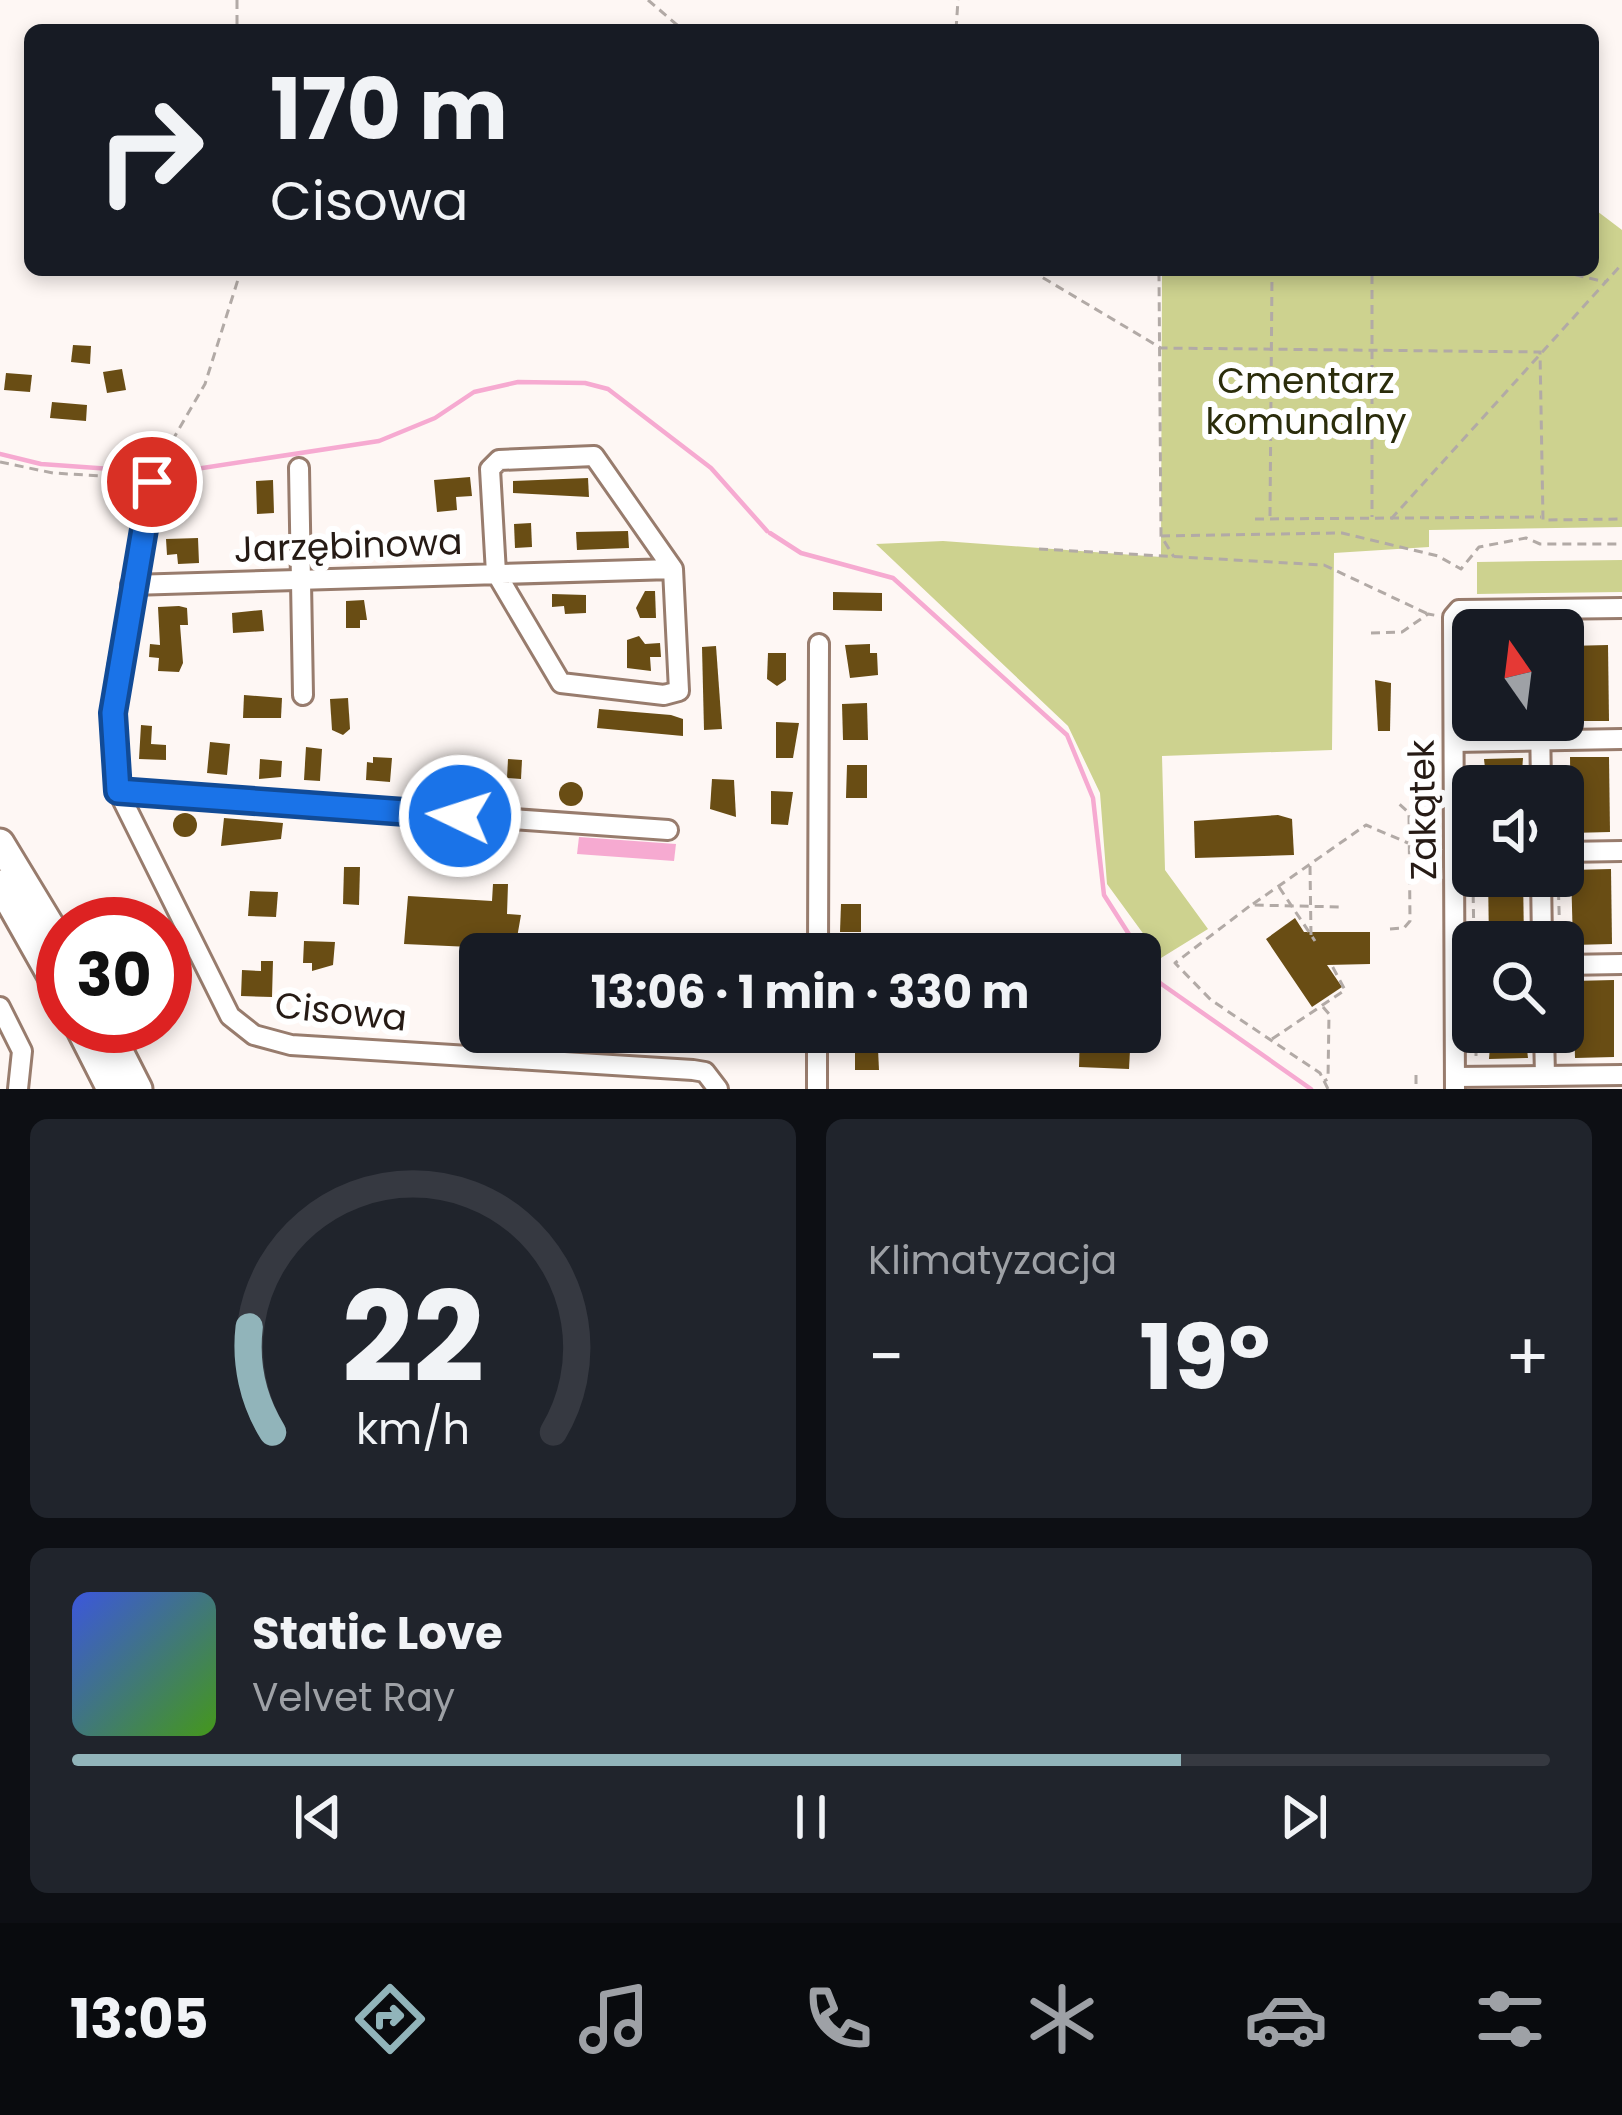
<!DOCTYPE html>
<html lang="pl">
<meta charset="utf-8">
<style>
:root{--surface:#171b24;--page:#20242c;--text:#f1f3f6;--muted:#9ea1a6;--line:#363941;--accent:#91b4ba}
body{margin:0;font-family:Poppins,sans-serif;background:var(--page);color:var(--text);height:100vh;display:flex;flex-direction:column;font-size:45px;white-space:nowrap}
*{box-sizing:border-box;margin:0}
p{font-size:39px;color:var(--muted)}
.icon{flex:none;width:66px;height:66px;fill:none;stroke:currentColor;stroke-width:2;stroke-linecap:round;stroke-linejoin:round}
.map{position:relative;height:1089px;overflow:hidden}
.sheet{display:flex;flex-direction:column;gap:30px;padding:30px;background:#0d0f14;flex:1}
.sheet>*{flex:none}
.top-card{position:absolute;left:24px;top:24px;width:1575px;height:252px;border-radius:18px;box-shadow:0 6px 18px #0003;background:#171b24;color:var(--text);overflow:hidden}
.needle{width:78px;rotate:346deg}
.fabs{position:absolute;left:1452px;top:609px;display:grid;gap:24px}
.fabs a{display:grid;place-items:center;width:132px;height:132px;border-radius:18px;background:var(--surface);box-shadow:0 6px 18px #0003;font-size:60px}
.speed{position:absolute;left:36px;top:897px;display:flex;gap:24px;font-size:60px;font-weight:700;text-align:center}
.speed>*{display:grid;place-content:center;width:156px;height:156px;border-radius:50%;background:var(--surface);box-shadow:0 6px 18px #0003;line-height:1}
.speed .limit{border:18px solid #d22;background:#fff;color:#111}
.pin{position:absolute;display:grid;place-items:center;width:102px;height:102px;color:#fff;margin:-51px;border:6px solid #fff;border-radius:50%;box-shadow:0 3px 12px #0007}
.me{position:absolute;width:132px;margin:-66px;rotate:274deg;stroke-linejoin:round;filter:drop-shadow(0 0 9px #0008)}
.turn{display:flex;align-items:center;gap:42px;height:252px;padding:0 48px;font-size:54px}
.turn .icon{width:156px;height:156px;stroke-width:2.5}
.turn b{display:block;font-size:84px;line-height:102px}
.big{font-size:90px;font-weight:700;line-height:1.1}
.sheet .card{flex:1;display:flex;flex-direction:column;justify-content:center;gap:18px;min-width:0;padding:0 42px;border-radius:18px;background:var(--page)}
.sheet .dial{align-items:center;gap:0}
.dial svg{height:312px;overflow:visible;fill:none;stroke:var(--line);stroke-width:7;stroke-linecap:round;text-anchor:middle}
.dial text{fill:var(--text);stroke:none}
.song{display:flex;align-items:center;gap:36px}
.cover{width:144px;height:144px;border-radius:18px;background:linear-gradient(135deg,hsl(230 70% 55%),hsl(100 70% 35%))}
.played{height:12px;border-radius:6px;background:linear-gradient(90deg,var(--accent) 75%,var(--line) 75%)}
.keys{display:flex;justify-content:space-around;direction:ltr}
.heat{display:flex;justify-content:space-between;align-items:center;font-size:66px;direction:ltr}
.sheet .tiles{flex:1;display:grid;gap:30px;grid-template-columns:1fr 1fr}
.card:last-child{grid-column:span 2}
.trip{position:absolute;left:459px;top:933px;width:702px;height:120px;border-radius:18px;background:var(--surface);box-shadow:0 6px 18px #0003;font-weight:700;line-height:120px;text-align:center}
.tab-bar{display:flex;height:192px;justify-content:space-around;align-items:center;background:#090b0e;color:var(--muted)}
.tab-bar .icon{width:84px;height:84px}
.tab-bar .selected{color:var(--accent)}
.tab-bar b{font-size:54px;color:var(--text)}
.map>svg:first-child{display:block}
.green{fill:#cdd28f}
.water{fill:#f6aad1}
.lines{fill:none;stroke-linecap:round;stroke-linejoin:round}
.stream{stroke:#f6aad1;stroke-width:4.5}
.building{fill:#694d14}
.minor-casing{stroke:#987c6d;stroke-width:24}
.highway-casing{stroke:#987c6d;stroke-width:33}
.path{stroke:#b2aaa6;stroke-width:3;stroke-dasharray:9 6;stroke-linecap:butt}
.minor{stroke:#fff;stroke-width:18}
.highway{stroke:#fff;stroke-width:27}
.route-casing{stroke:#114b97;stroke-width:30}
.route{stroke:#1a73e8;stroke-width:21}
.labels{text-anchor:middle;stroke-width:12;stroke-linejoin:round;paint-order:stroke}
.park-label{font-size:36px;fill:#2b2d0b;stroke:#fff}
.street-label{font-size:36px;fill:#261b15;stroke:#fff}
</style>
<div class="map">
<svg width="1622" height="1089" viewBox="0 0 1622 1089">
<rect width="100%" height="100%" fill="#fef7f4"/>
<g class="green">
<polygon points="1593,208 1622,230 1622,527 1429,530 1429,547 1334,553 1332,750 1162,756 1165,870 1208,929 1161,958 1107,884 1100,793 1068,726 876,544 943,541 1161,557 1162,270 1593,270"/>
<polygon points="1622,560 1622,592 1477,594 1477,562"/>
</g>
<polygon class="water" points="579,837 676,844 674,861 577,854"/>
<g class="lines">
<g class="stream">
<polyline points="0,454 41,464 139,471"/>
<polyline points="170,473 379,441 435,418 474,392 518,382 585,383 608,389 711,468 767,531"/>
<polyline points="770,533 801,553 893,578 1067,735 1093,798 1104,895 1160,983 1311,1089"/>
</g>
</g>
<g class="building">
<polygon points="73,345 91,346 90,364 71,362"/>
<polygon points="122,369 126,390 107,393 103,372"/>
<polygon points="6,373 32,375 30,392 4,390"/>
<polygon points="52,402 87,405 86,421 50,418"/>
<polygon points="470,477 472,496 456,497 457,510 437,512 434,480"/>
<polygon points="588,478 589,497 513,493 513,481"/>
<polygon points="273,480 274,513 257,514 256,481"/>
<polygon points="531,523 532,547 515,548 514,524"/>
<polygon points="628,531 629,548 577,550 576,532"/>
<polygon points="198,538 199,563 178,564 177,554 167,555 166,539"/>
<polygon points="645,591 655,591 656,618 640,618 636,608"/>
<polygon points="833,592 882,593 882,611 833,610"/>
<polygon points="552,594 586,595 586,613 565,614 564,606 552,607"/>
<polygon points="364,600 367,620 360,620 360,628 346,628 346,601"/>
<polygon points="179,606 187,608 188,625 180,625 183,663 179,672 158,671 159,658 149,657 150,644 160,645 158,607"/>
<polygon points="262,610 264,631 233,633 232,613"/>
<polygon points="639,636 645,644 660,643 661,657 650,657 651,671 627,668 627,640"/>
<polygon points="870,644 870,653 877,653 878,675 850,678 845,645"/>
<polygon points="1608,645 1609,721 1570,721 1568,646"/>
<polygon points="716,646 722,729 704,730 702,647"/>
<polygon points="768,653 786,653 786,680 777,686 767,679"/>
<polygon points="1375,680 1391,683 1390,731 1378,731"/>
<polygon points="244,695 282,698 281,718 243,718"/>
<polygon points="348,698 350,729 343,735 332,730 330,699"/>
<polygon points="867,703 868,740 843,740 842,704"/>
<polygon points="599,709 671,715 683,719 683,736 597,728"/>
<polygon points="776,722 799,723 793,758 776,758"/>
<polygon points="141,725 152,726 151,744 166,745 166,760 139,759"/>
<polygon points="210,742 230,744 227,775 207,773"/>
<polygon points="306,747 322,749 320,781 304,780"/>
<polygon points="373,757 392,758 390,782 366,780 367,762 373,763"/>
<polygon points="1570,757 1609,757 1610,832 1571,833"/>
<polygon points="1523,758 1521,786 1487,786 1484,759"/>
<polygon points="260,759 282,761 281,777 259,779"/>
<polygon points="508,759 522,760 521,779 507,778"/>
<polygon points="847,765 867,765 867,798 846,798"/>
<polygon points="482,779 502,781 501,798 481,797"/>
<polygon points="712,779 734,780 736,817 710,809"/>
<circle cx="571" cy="794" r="12"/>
<polygon points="771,791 793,792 788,825 771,824"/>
<circle cx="185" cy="825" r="12"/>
<polygon points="1278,815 1292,819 1294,855 1195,858 1194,821"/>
<polygon points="224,818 283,823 281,839 221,846"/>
<polygon points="344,867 360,867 359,905 343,904"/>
<polygon points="1611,869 1612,944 1573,945 1571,870"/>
<polygon points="1488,876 1523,876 1524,942 1489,942"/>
<polygon points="493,884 508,884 507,914 521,915 515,949 404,944 408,896 492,901"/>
<polygon points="250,891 278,892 276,917 248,916"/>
<polygon points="841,904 861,904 861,932 840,932"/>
<polygon points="1295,918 1304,932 1370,932 1370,964 1327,965 1342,987 1312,1007 1266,939"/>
<polygon points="304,941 335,942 333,965 312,971 312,963 303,963"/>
<polygon points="261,961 273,961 272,997 241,996 242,970 261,971"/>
<polygon points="1614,980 1614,1057 1575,1058 1573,981"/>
<polygon points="1080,1032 1131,1032 1129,1069 1079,1067"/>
<polygon points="1491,1032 1525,1032 1528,1058 1489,1059"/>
<polygon points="855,1049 878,1049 879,1070 855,1070"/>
</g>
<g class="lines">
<g class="minor-casing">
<g id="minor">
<polyline points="299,468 303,695"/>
<polyline points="152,482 118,668 113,713 118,791 230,1016 254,1035 291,1045 693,1070 705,1072 718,1089"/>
<polyline points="131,585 673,569 679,691 664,695 561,683 496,573 490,469 499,460 594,456 673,569"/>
<polyline points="1540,720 1541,786"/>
<polyline points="1454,742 1622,739"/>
<polyline points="118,791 668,830"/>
<polyline points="1563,852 1622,851"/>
<polyline points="1541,876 1542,942"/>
<polyline points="818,954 819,644"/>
<polyline points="1563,965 1622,964"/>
<polyline points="0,1007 22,1051 18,1089"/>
<polyline points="1544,1032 1545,1076"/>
<polyline points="1456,1077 1622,1075"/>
<polyline points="817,1089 817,1032"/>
<polyline points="1455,1089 1453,617 1459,610 1622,608"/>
</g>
</g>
<g class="highway-casing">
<g id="highway">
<polyline points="0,843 63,947"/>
<polyline points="0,884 63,996"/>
<polyline points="79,1026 111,1089"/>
<polyline points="106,1026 138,1089"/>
</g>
</g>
<g class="path">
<polyline points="237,0 237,30"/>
<polyline points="648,0 683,30"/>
<polyline points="956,30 958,0"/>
<polyline points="1030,270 1161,348 1540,352 1543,520 1622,519"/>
<polyline points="1142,270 1159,275 1161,536 1174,557"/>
<polyline points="1260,271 1564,272 1605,282"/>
<polyline points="1372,275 1372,517"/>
<polyline points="0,462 53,473 135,478"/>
<polyline points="157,467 205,384 241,270"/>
<polyline points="1270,516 1272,274"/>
<polyline points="1255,519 1541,517"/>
<polyline points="1391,519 1622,264"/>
<polyline points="1161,536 1342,533 1438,556 1461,569 1479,547 1526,538 1540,544 1622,544"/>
<polyline points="1039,549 1324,565 1428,614"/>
<polyline points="1371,633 1402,632 1428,614 1439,616"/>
<polyline points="1471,774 1474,942"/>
<polyline points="1310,866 1311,936"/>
<polyline points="1558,876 1560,942"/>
<polyline points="1279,887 1315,941"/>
<polyline points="1253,904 1366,825 1408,843"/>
<polyline points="1390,929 1404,928 1410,921 1409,813 1396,801"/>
<polyline points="1323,1007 1329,1014 1328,1079 1324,1081"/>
<polyline points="1476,1032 1476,1060"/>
<polyline points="1272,1039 1345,990 1330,962"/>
<polyline points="1416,1075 1416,1089"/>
<polyline points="1328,1089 1320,1073 1211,1000 1175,963 1251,905 1342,907"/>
</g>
<use href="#minor" class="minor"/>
<use href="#highway" class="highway"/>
</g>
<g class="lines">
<g class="route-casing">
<polyline id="route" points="152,482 113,713 118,791 460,816"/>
</g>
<use href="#route" class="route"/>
</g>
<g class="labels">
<g class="park-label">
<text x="1306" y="393">Cmentarz<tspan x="1306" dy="41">komunalny</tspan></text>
</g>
<g class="street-label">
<text transform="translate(348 545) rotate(-2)" y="13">Jarzębinowa</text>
<text transform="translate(1422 810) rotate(-91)" y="13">Zakątek</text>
<text transform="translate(341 1011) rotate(6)" y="13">Cisowa</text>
</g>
</g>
</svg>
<div class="fabs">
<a><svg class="needle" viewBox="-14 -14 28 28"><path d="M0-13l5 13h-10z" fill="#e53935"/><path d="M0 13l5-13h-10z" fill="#9ea1a6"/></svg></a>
<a><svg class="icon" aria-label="sound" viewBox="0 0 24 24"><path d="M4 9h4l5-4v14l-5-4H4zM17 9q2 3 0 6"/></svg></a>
<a><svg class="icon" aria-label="search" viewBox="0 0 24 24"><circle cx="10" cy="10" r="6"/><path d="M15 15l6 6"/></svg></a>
</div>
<div class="speed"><div class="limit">30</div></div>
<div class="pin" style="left:152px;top:482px;background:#d93025"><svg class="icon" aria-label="arrive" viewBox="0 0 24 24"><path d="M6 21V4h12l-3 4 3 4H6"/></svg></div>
<svg class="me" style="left:460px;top:816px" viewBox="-20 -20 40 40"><circle r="17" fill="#1a73e8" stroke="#fff" stroke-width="3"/><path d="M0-11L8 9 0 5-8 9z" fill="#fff"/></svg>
<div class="trip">13:06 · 1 min · 330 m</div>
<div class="top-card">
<div class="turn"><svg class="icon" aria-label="right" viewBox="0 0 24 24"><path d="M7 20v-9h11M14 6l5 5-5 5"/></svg><div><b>170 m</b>Cisowa</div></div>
</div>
</div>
<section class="sheet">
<div class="tiles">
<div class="card dial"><svg viewBox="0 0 100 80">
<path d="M14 69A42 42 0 1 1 86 69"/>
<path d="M14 69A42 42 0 0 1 8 42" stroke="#91b4ba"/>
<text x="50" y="56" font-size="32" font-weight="700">22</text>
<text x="50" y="72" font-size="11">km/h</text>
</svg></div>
<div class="card"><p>Klimatyzacja</p>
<div class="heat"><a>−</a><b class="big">19°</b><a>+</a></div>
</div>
<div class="card">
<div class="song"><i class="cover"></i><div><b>Static Love</b><p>Velvet Ray</p></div></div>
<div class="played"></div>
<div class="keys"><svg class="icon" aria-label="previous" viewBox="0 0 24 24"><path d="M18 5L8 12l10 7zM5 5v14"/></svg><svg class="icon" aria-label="pause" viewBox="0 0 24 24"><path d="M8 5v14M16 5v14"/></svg><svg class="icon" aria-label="next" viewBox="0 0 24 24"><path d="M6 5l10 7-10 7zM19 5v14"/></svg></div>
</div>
</div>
</section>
<nav class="tab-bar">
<b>13:05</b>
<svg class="icon selected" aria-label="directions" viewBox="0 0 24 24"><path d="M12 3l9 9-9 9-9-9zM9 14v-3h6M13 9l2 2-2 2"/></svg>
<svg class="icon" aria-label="music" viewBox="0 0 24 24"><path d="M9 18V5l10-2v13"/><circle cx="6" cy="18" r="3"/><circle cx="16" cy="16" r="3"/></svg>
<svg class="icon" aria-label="phone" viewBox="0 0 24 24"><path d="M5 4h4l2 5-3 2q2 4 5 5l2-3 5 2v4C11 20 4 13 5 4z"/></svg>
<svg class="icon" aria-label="climate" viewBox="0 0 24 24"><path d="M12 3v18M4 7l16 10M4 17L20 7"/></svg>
<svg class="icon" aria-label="car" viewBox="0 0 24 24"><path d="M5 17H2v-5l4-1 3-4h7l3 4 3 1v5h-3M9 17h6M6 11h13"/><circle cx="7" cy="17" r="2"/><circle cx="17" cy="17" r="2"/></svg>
<svg class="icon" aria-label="filters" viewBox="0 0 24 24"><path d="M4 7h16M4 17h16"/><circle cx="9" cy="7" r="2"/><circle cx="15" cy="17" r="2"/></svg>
</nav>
